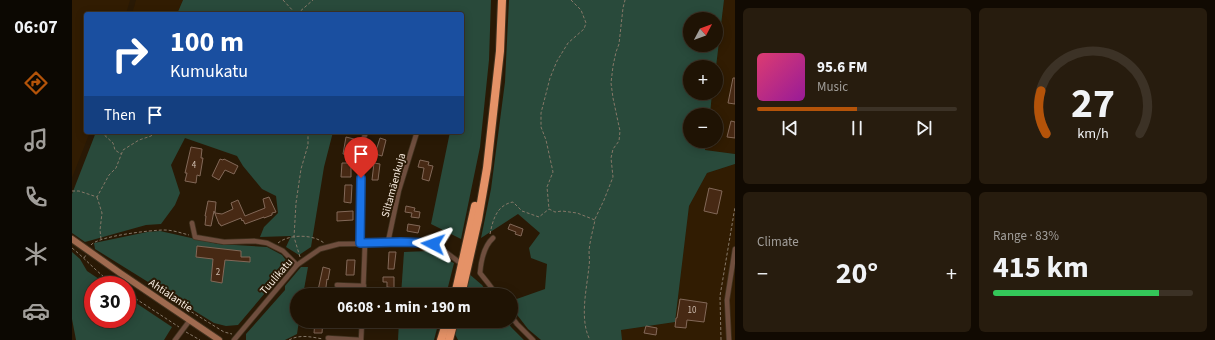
<!DOCTYPE html>
<meta charset="utf-8">
<style>
:root{--surface:#1f1304;--page:#271c0e;--text:#f1f3f6;--muted:#a19e9a;--line:#3c3226;--accent:#b45309}
body{margin:0;font-family:"Source Sans 3",sans-serif;background:var(--page);color:var(--text);height:100vh;display:flex;flex-direction:column;font-size:15px;white-space:nowrap}
*{box-sizing:border-box;margin:0}
p{font-size:13px;color:var(--muted)}
.icon{flex:none;width:22px;height:22px;fill:none;stroke:currentColor;stroke-width:2;stroke-linecap:round;stroke-linejoin:round}
.map{position:relative;flex:1;overflow:hidden}
.sheet{display:flex;flex-direction:column;gap:8px;padding:8px;background:#110a02;width:480px}
.sheet>*{flex:none}
.guide{position:absolute;left:12px;top:12px;width:380px;height:122px;border-radius:4px;box-shadow:0 2px 10px #0003,0 0 0 1px var(--line);background:#1a4fa0;color:#fff;overflow:hidden}
.needle{width:26px;rotate:49deg}
.buttons{position:absolute;left:611px;top:12px;display:grid;gap:8px}
.buttons a{display:grid;place-items:center;width:40px;height:40px;border-radius:50%;background:var(--surface);box-shadow:0 2px 10px #0003,0 0 0 1px var(--line);font-size:20px}
.speed{position:absolute;left:12px;top:276px;display:flex;gap:8px;font-size:20px;font-weight:700;text-align:center}
.speed>*{display:grid;place-content:center;width:52px;height:52px;border-radius:50%;background:var(--surface);box-shadow:0 2px 10px #0003,0 0 0 1px var(--line);line-height:1}
.speed .limit{border:6px solid #d22;background:#fff;color:#111}
.pin{position:absolute;display:grid;place-items:center;width:34px;height:34px;color:#fff;margin:-41px -17px;border-radius:50% 50% 50% 0;rotate:-45deg;box-shadow:0 0 4px #0007}
.pin .icon{rotate:45deg}
.me{position:absolute;width:44px;margin:-22px;rotate:274deg;stroke-linejoin:round;filter:drop-shadow(0 0 3px #0008)}
.turn{display:flex;align-items:center;gap:14px;height:84px;padding:0 20px;font-size:18px}
.turn .icon{width:52px;height:52px;stroke-width:2.5}
.turn b{display:block;font-size:28px;line-height:34px}
.then{display:flex;align-items:center;height:38px;padding:0 20px;background:#0003;gap:8px;font-size:15px}
.big{font-size:30px;font-weight:700;line-height:1.1}
.sheet .card{flex:1;display:flex;flex-direction:column;justify-content:center;gap:6px;min-width:0;padding:0 14px;border-radius:6px;background:var(--page)}
.sheet .dial{align-items:center;gap:0}
.dial svg{height:104px;overflow:visible;fill:none;stroke:var(--line);stroke-width:7;stroke-linecap:round;text-anchor:middle}
.dial text{fill:var(--text);stroke:none}
.song{display:flex;align-items:center;gap:12px}
.cover{width:48px;height:48px;border-radius:6px;background:linear-gradient(135deg,hsl(340 70% 55%),hsl(300 70% 35%))}
.played{height:4px;border-radius:2px;background:linear-gradient(90deg,var(--accent) 50%,var(--line) 50%)}
.keys{display:flex;justify-content:space-around;direction:ltr}
.heat{display:flex;justify-content:space-between;align-items:center;font-size:22px;direction:ltr}
.charge{height:6px;border-radius:3px;background:linear-gradient(90deg,#34c759 83%,var(--line) 0)}
.sheet .tiles{flex:1;display:grid;gap:8px;grid-template-columns:repeat(2,1fr)}
.trip{position:absolute;left:218px;top:288px;width:228px;height:40px;border-radius:20px;background:var(--surface);box-shadow:0 2px 10px #0003,0 0 0 1px var(--line);font-weight:700;line-height:40px;text-align:center}
main{display:flex;flex:1;min-height:0}
.tabs{display:flex;flex-direction:column;width:72px;justify-content:space-around;align-items:center;background:#0c0802;color:var(--muted)}
.tabs .icon{width:28px;height:28px}
.tabs .current{color:var(--accent)}
.tabs b{font-size:18px;color:var(--text)}
.map>svg:first-child{display:block}
.built{fill:#311c02}
.green{fill:#294a3b;fill-rule:evenodd}
.building{fill:#472914;stroke:#826858}
.lines{fill:none;stroke-linecap:round;stroke-linejoin:round}
.street-casing{stroke:#423320;stroke-width:6}
.secondary-casing{stroke:#423320;stroke-width:8}
.highway-casing{stroke:#423320;stroke-width:10}
.path{stroke:#867868;stroke-width:1;stroke-dasharray:3 2;stroke-linecap:butt}
.street{stroke:#6f4e3e;stroke-width:4.5}
.secondary{stroke:#9f6a4f;stroke-width:6}
.highway{stroke:#e59267;stroke-width:8}
.route-casing{stroke:#114b97;stroke-width:10}
.route{stroke:#1a73e8;stroke-width:7}
.labels{text-anchor:middle;stroke-width:4;stroke-linejoin:round;paint-order:stroke}
.number-label{font-size:9px;fill:#cfbeb0}
.street-label{font-size:11px;fill:#fcf0e4;stroke:#291905}
</style>
<main>
<nav class="tabs">
<b>06:07</b>
<svg class="icon current" aria-label="directions" viewBox="0 0 24 24"><path d="M12 3l9 9-9 9-9-9zM9 14v-3h6M13 9l2 2-2 2"/></svg>
<svg class="icon" aria-label="music" viewBox="0 0 24 24"><path d="M9 18V5l10-2v13"/><circle cx="6" cy="18" r="3"/><circle cx="16" cy="16" r="3"/></svg>
<svg class="icon" aria-label="phone" viewBox="0 0 24 24"><path d="M5 4h4l2 5-3 2q2 4 5 5l2-3 5 2v4C11 20 4 13 5 4z"/></svg>
<svg class="icon" aria-label="climate" viewBox="0 0 24 24"><path d="M12 3v18M4 7l16 10M4 17L20 7"/></svg>
<svg class="icon" aria-label="car" viewBox="0 0 24 24"><path d="M5 17H2v-5l4-1 3-4h7l3 4 3 1v5h-3M9 17h6M6 11h13"/><circle cx="7" cy="17" r="2"/><circle cx="17" cy="17" r="2"/></svg>
</nav>
<div class="map">
<svg width="663" height="340" viewBox="0 0 663 340">
<rect width="100%" height="100%" fill="#291905"/>
<g class="built">
<polygon points="0,0 58,0 54,14 14,14 14,132 18,132 0,178"/>
<polygon points="64,0 111,0 105,14 60,14"/>
<polygon points="652,0 663,0 663,154 633,150 634,141 644,141 644,115 638,115 640,93 644,93 644,67"/>
<polygon points="663,164 663,340 550,340 549,330 603,322 617,206 635,173"/>
</g>
<g class="green">
<polygon points="111,0 419,0 417,60 408,147 389,239 359,224 378,132 390,132 390,14 105,14"/>
<path d="M437,0H652L644,67H618V93H640L638,115H618V141H634L633,150L663,154V164L635,173L617,206L603,322L549,330L550,340H469L456,329L439,307V301L473,289L475,264L459,258L457,248L468,233L446,214L409,238L419,189L433,82ZM618,19H644V45H618Z"/>
<polygon points="24,132 261,132 252,167 239,247 227,255 214,247 219,236 188,237 192,227 206,213 204,196 190,189 171,166 165,156 113,138 99,165 108,193 103,205 89,224 74,225 13,242 0,233 0,194"/>
<polygon points="88,231 146,244 195,247 210,255 216,263 215,267 166,325 154,326 142,323 23,249 22,243 75,232"/>
<polygon points="356,251 382,263 374,295 329,295 332,252"/>
<polygon points="0,252 8,259 15,271 36,285 21,285 21,319 55,319 55,297 100,327 92,340 4,340 0,319"/>
<polygon points="229,267 236,267 231,295 225,295 225,321 227,321 225,334 213,340 174,340 174,334 213,290 213,286"/>
<polygon points="396,273 410,285 417,295 391,295"/>
<polygon points="327,321 367,321 362,340 326,340"/>
<polygon points="386,321 435,321 439,327 452,340 386,340 383,334"/>
</g>
<g class="building">
<polygon points="661,78 663,78 663,104 656,103"/>
<polygon points="659,121 663,122 663,138 655,137"/>
<polygon points="274,137 282,139 279,155 271,154"/>
<polygon points="308,138 314,140 310,156 303,154"/>
<polygon points="119,147 130,149 129,158 131,158 128,176 125,175 124,183 113,181 115,173 113,173"/>
<polygon points="148,159 151,160 152,159 166,166 162,174 153,170 147,180 140,176"/>
<polygon points="348,160 357,162 356,165 361,166 357,181 350,179 352,168 346,167"/>
<polygon points="270,163 279,163 279,177 269,177"/>
<polygon points="302,163 308,164 306,180 300,180"/>
<polygon points="273,185 280,185 279,203 272,202"/>
<polygon points="637,188 650,191 645,214 632,211"/>
<polygon points="197,197 204,212 200,213 200,215 192,218 192,217 173,224 171,220 170,221 169,218 149,226 148,224 147,224 142,211 139,226 133,225 134,216 133,216 136,201 144,202 143,213 150,214 161,209 159,203 166,200 173,216 193,208 191,199"/>
<polygon points="334,206 343,208 342,211 348,212 347,218 339,217 340,213 333,212"/>
<polygon points="281,211 281,220 265,221 265,212"/>
<polygon points="336,224 348,226 346,233 335,231"/>
<polygon points="438,224 451,229 449,236 443,234 444,232 436,229"/>
<polygon points="125,246 169,251 169,257 178,257 178,262 153,260 150,283 139,281 141,259 124,257"/>
<polygon points="317,252 324,252 322,269 316,269"/>
<polygon points="275,260 283,260 282,275 274,275"/>
<polygon points="251,267 258,269 256,280 255,279 253,295 245,295"/>
<polygon points="311,277 322,277 322,288 315,287 315,282 311,282"/>
<polygon points="608,299 635,303 632,322 615,320 614,328 603,327 604,318 605,318"/>
<polygon points="243,321 251,321 250,333 242,333"/>
<polygon points="574,326 585,328 584,335 572,333"/>
</g>
<g class="lines">
<g class="street-casing">
<g id="street">
<polyline points="120,223 123,237 152,242 182,241 195,243 211,251 225,265"/>
<path d="M421,238C412,246 409,261 408,273L416,283L425,295"/>
<polyline points="316,242 327,190 345,132"/>
<polyline points="288,243 289,154 290,143 294,132"/>
<polyline points="265,285 292,286"/>
<polyline points="291,295 293,243"/>
<polyline points="439,316 445,324 461,340"/>
<polyline points="256,338 289,340"/>
<polyline points="103,340 118,320"/>
<polyline points="162,340 225,265 248,249 267,244 356,243 367,247 387,262"/>
<polyline points="289,340 290,321"/>
<polyline points="657,340 655,300 663,249"/>
</g>
</g>
<g class="secondary-casing">
<polyline id="secondary" points="0,239 48,273 147,340"/>
</g>
<g class="highway-casing">
<g id="highway">
<polyline points="383,295 403,206"/>
<polyline points="389,295 406,220 415,168 428,51 430,0"/>
<polyline points="369,340 375,321"/>
<polyline points="377,340 382,321"/>
</g>
</g>
<g class="path">
<polyline points="211,0 224,14"/>
<path d="M499,0L509,10L514,23L512,29L496,43L485,61L478,78L469,113V127L474,140L481,172L475,187L477,209L483,212L490,211L505,213L523,220C521,230 518,240 517,251C517,256 518,261 517,266C515,288 507,319 518,340"/>
<polyline points="225,14 241,0"/>
<polyline points="29,132 41,143 43,150 49,154"/>
<polyline points="34,135 39,132"/>
<polyline points="0,191 7,191 25,197 37,175 44,168 51,150 67,140 79,136 84,132"/>
<polyline points="25,197 30,213 28,230 29,239"/>
<polyline points="523,219 532,200 541,177 539,158 541,149 547,141 548,131 541,98 539,83 541,66 544,52 547,44 551,8 553,0"/>
<path d="M418,234C421,219 425,205 441,202L450,211L467,217L477,209"/>
<path d="M206,243C217,234 241,234 252,243"/>
<path d="M19,245C26,236 80,230 92,230C101,230 109,233 117,235"/>
<path d="M0,248C15,260 26,274 43,285"/>
<polyline points="228,257 222,237 224,203 229,169 236,145 236,135 235,132"/>
<polyline points="12,258 14,255"/>
<polyline points="81,288 152,332 160,334"/>
<polyline points="55,293 107,327"/>
<polyline points="114,332 128,340"/>
<path d="M217,340C228,334 239,337 251,339"/>
<polyline points="649,340 648,296 663,207"/>
</g>
<use href="#street" class="street"/>
<use href="#secondary" class="secondary"/>
<use href="#highway" class="highway"/>
</g>
<g class="lines">
<g class="route-casing">
<polyline id="route" points="289,178 288,243 329,242 356,243 361,244"/>
</g>
<use href="#route" class="route"/>
</g>
<g class="labels">
<g class="number-label">
<text x="122" y="168">4</text>
<text x="146" y="275">2</text>
<text x="620" y="313">10</text>
</g>
<g class="street-label">
<text transform="translate(321 185) rotate(-75)" y="4">Siltamäenkuja</text>
<text transform="translate(204 276) rotate(-49)" y="4">Tuulikatu</text>
<text transform="translate(99 295) rotate(34)" y="4">Ahtialantie</text>
</g>
</g>
</svg>
<div class="buttons">
<a><svg class="needle" viewBox="-14 -14 28 28"><path d="M0-13l5 13h-10z" fill="#e53935"/><path d="M0 13l5-13h-10z" fill="#a19e9a"/></svg></a>
<a>+</a>
<a>−</a>
</div>
<div class="speed"><div class="limit">30</div></div>
<div class="pin" style="left:289px;top:178px;background:#d93025"><svg class="icon" aria-label="arrive" viewBox="0 0 24 24"><path d="M6 21V4h12l-3 4 3 4H6"/></svg></div>
<svg class="me" style="left:361px;top:244px" viewBox="-20 -20 40 40"><path d="M0-17L14 15 0 8-14 15z" fill="#1a73e8" stroke="#fff" stroke-width="4"/></svg>
<div class="trip">06:08 · 1 min · 190 m</div>
<div class="guide">
<div class="turn"><svg class="icon" aria-label="right" viewBox="0 0 24 24"><path d="M7 20v-9h11M14 6l5 5-5 5"/></svg><div><b>100 m</b>Kumukatu</div></div>
<div class="then">Then<svg class="icon" aria-label="arrive" viewBox="0 0 24 24"><path d="M6 21V4h12l-3 4 3 4H6"/></svg></div>
</div>
</div>
<section class="sheet">
<div class="tiles">
<div class="card">
<div class="song"><i class="cover"></i><div><b>95.6 FM</b><p>Music</p></div></div>
<div class="played"></div>
<div class="keys"><svg class="icon" aria-label="previous" viewBox="0 0 24 24"><path d="M18 5L8 12l10 7zM5 5v14"/></svg><svg class="icon" aria-label="pause" viewBox="0 0 24 24"><path d="M8 5v14M16 5v14"/></svg><svg class="icon" aria-label="next" viewBox="0 0 24 24"><path d="M6 5l10 7-10 7zM19 5v14"/></svg></div>
</div>
<div class="card dial"><svg viewBox="0 0 100 80">
<path d="M14 69A42 42 0 1 1 86 69"/>
<path d="M14 69A42 42 0 0 1 10 36" stroke="#b45309"/>
<text x="50" y="56" font-size="32" font-weight="700">27</text>
<text x="50" y="72" font-size="11">km/h</text>
</svg></div>
<div class="card"><p>Climate</p>
<div class="heat"><a>−</a><b class="big">20°</b><a>+</a></div>
</div>
<div class="card"><p>Range · 83%</p><b class="big">415 km</b><div class="charge"></div></div>
</div>
</section>
</main>
